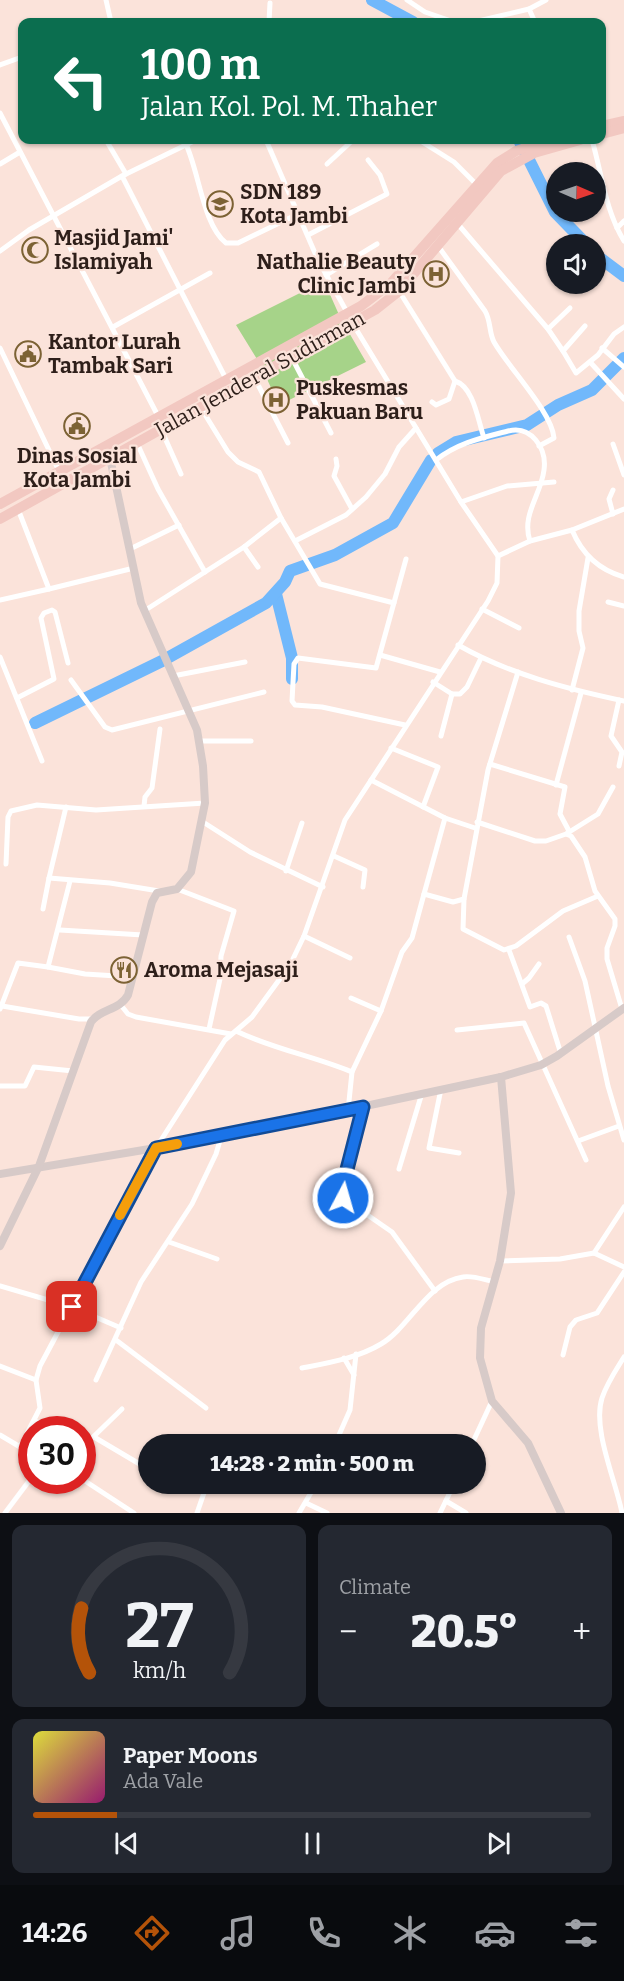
<!DOCTYPE html>
<meta charset="utf-8">
<style>
:root{--surface:#171b24;--page:#242831;--text:#f1f3f6;--muted:#9ea1a6;--line:#363941;--accent:#b45309}
body{margin:0;font-family:Bitter,serif;background:var(--page);color:var(--text);height:100vh;display:flex;flex-direction:column;font-size:22px;white-space:nowrap}
*{box-sizing:border-box;margin:0}
p{font-size:20px;color:var(--muted)}
.icon{flex:none;width:33px;height:33px;fill:none;stroke:currentColor;stroke-width:2;stroke-linecap:round;stroke-linejoin:round}
.map{position:relative;height:1513px;overflow:hidden}
.details{display:flex;flex-direction:column;gap:12px;padding:12px;background:#0d0f14;flex:1}
.details>*{flex:none}
.hud{position:absolute;left:18px;top:18px;width:588px;height:126px;border-radius:12px;box-shadow:0 2px 4px #0004;background:#0b6e4f;color:#fff;overflow:hidden}
.needle{width:39px;rotate:92deg}
.controls{position:absolute;left:546px;top:162px;display:grid;gap:12px}
.controls a{display:grid;place-items:center;width:60px;height:60px;border-radius:50%;background:var(--surface);box-shadow:0 2px 4px #0004;font-size:30px}
.speed{position:absolute;left:18px;top:1416px;display:flex;gap:12px;font-size:30px;font-weight:700;text-align:center}
.speed>*{display:grid;place-content:center;width:78px;height:78px;border-radius:50%;background:var(--surface);box-shadow:0 2px 4px #0004;line-height:1}
.speed .limit{border:9px solid #d22;background:#fff;color:#111}
.pin{position:absolute;display:grid;place-items:center;width:51px;height:51px;color:#fff;margin:-26px;border-radius:12px;box-shadow:0 3px 9px #0006}
.me{position:absolute;width:66px;margin:-33px;rotate:6deg;stroke-linejoin:round;filter:drop-shadow(0 0 4px #0008)}
.turn{display:flex;align-items:center;gap:21px;height:126px;padding:0 24px;font-size:27px}
.turn .icon{width:78px;height:78px;stroke-width:2.5}
.turn b{display:block;font-size:42px;line-height:51px}
.big{font-size:45px;font-weight:800;line-height:1.1}
.details .widget{flex:1;display:flex;flex-direction:column;justify-content:center;gap:9px;min-width:0;padding:0 21px;border-radius:12px;background:var(--page)}
.details .dial{align-items:center;gap:0}
.dial svg{height:156px;overflow:visible;fill:none;stroke:var(--line);stroke-width:7;stroke-linecap:round;text-anchor:middle}
.dial text{fill:var(--text);stroke:none}
.song{display:flex;align-items:center;gap:18px}
.cover{width:72px;height:72px;border-radius:9px;background:linear-gradient(135deg,hsl(60 70% 55%),hsl(320 70% 35%))}
.played{height:6px;border-radius:3px;background:linear-gradient(90deg,var(--accent) 15%,var(--line) 15%)}
.keys{display:flex;justify-content:space-around;direction:ltr}
.heat{display:flex;justify-content:space-between;align-items:center;font-size:33px;direction:ltr}
.details .tiles{flex:1;display:grid;gap:12px;grid-template-columns:1fr 1fr}
.widget:last-child{grid-column:span 2}
.trip{position:absolute;left:138px;top:1434px;width:348px;height:60px;border-radius:30px;background:var(--surface);box-shadow:0 2px 4px #0004;font-weight:800;line-height:60px;text-align:center}
.dock{display:flex;height:96px;justify-content:space-around;align-items:center;background:#090b0e;color:var(--muted)}
.dock .icon{width:42px;height:42px}
.dock .on{color:var(--accent)}
.dock b{font-size:27px;color:var(--text)}
.map>svg:first-child{display:block}
.green{fill:#a6d389}
.lines{fill:none;stroke-linecap:round;stroke-linejoin:round}
.river{stroke:#71b8fb;stroke-width:12}
.street{stroke:#fff;stroke-width:5}
.secondary{stroke:#d7cac8;stroke-width:8}
.highway{stroke:#f2c8c1;stroke-width:10}
.route-casing{stroke:#114b97;stroke-width:15}
.route{stroke:#1a73e8;stroke-width:10}
.slow{stroke:#f59e0b;stroke-width:10}
.labels{text-anchor:middle;stroke-width:4.5;stroke-linejoin:round;paint-order:stroke}
.poi-label{font-size:21px;font-weight:bold;fill:#2e1f1a;stroke:#fbe3da;text-anchor:start}
.street-label{font-size:21px;fill:#2e1f1a;stroke:#fbe3da}
</style>
<div class="map">
<svg width="624" height="1513" viewBox="0 0 624 1513">
<rect width="100%" height="100%" fill="#fbe3da"/>
<polygon class="green" points="324,281 340,317 366,362 279,405 260,364 236,325"/>
<g class="lines">
<g class="river">
<polyline points="372,0 413,22"/>
<polyline points="519,140 555,212 586,244"/>
<polyline points="596,255 624,276"/>
<polyline points="438,453 456,442 527,425 558,405 592,390 624,358"/>
<polyline points="276,594 292,658 292,679"/>
<polyline points="35,723 162,661 266,603 285,582 290,571 335,555 393,523 431,460"/>
</g>
<g class="street">
<polyline points="106,0 111,22"/>
<polyline points="407,0 425,12 454,22"/>
<polyline points="529,9 535,22"/>
<polyline points="269,22 270,3"/>
<polyline points="474,22 529,9 546,0"/>
<polyline points="0,65 22,57"/>
<polyline points="0,113 158,416"/>
<polyline points="106,140 126,174"/>
<path d="M184,140C199,168 202,224 226,243H238L298,214"/>
<polyline points="266,140 318,260 348,314"/>
<polyline points="419,140 454,162 476,184"/>
<path d="M592,140C602,174 605,210 624,241"/>
<polyline points="0,164 20,152"/>
<polyline points="327,164 353,140"/>
<polyline points="122,176 226,379"/>
<polyline points="457,223 548,329 563,351 585,326"/>
<polyline points="617,228 624,221"/>
<polyline points="308,235 387,194 380,175 368,160"/>
<path d="M438,246L485,311C491,321 489,333 494,342C508,367 552,412 554,438L539,446"/>
<polyline points="0,251 29,230 122,176 196,140"/>
<polyline points="326,275 377,244"/>
<polyline points="399,291 455,381 449,399 436,405 432,402"/>
<polyline points="113,327 210,273"/>
<polyline points="548,329 570,308"/>
<polyline points="0,348 59,471"/>
<polyline points="602,348 624,367"/>
<polyline points="563,351 576,373 598,355 614,334 624,327"/>
<polyline points="292,358 331,433"/>
<polyline points="590,362 624,399"/>
<polyline points="255,379 288,443"/>
<path d="M455,381C474,387 478,421 484,438"/>
<polyline points="201,408 228,452 238,462 259,472 281,518 320,584 394,603"/>
<polyline points="161,429 181,474"/>
<polyline points="137,443 158,489 205,572"/>
<polyline points="613,444 624,475"/>
<polyline points="336,459 337,466 334,476 352,509"/>
<path d="M436,460C458,443 481,438 508,431C531,425 547,448 544,470C541,495 521,515 530,541"/>
<polyline points="613,490 609,499 613,514"/>
<polyline points="461,502 507,486 554,482"/>
<polyline points="572,530 624,509"/>
<polyline points="295,541 346,515 366,497 385,474 399,447 416,428"/>
<polyline points="244,547 258,567"/>
<polyline points="130,549 179,525"/>
<path d="M498,556L530,541L572,530C582,554 599,570 624,577"/>
<polyline points="49,589 134,568"/>
<polyline points="0,600 49,589 18,509"/>
<polyline points="608,602 624,606"/>
<polyline points="482,609 519,628"/>
<polyline points="144,611 244,547 281,518"/>
<path d="M458,645C509,674 567,689 624,701"/>
<polyline points="380,655 440,672"/>
<polyline points="0,657 42,761"/>
<polyline points="173,676 245,662"/>
<polyline points="71,680 105,727 112,730 264,692"/>
<polyline points="433,682 452,694 460,694 467,687 481,658"/>
<polyline points="572,690 583,648 579,631 579,611 588,558"/>
<polyline points="17,698 54,679 41,618 44,613 52,610 55,612 68,663"/>
<polyline points="405,725 322,707 295,705 292,701 294,664 298,658 376,668 406,559"/>
<polyline points="441,736 452,694"/>
<polyline points="200,741 251,741"/>
<polyline points="391,748 438,767 423,807"/>
<polyline points="490,764 565,787 560,814 569,831"/>
<polyline points="619,766 622,752 611,736 619,700"/>
<polyline points="371,780 445,818 475,828"/>
<polyline points="556,785 581,693"/>
<polyline points="144,806 145,797 152,788 160,729"/>
<polyline points="66,807 49,878 110,883 159,891"/>
<polyline points="203,822 250,852 323,887"/>
<polyline points="477,822 535,841 546,841 566,834 598,814 613,787"/>
<polyline points="566,834 571,836 585,857 595,891 615,919 615,926 607,948 607,959 622,1009"/>
<polyline points="334,856 365,870 363,887"/>
<polyline points="6,864 8,817 11,811 37,805 96,810 205,803"/>
<polyline points="286,871 302,823"/>
<polyline points="177,889 234,911 221,956 220,979 209,1029"/>
<polyline points="424,894 445,818"/>
<polyline points="464,899 463,929 504,950 516,946 563,911 598,896"/>
<polyline points="43,909 49,878"/>
<polyline points="60,930 143,935"/>
<polyline points="304,936 350,958"/>
<polyline points="569,937 585,981 608,1086 624,1140"/>
<polyline points="509,950 530,1007 541,1003 546,1006 561,1054"/>
<polyline points="48,967 85,974 133,977"/>
<polyline points="522,984 529,978 539,964"/>
<polyline points="351,998 381,1011"/>
<polyline points="120,1004 128,1014 136,1017 231,1034"/>
<polyline points="2,1006 79,1019 93,1019"/>
<polyline points="0,1009 18,963 48,967 70,881"/>
<polyline points="457,1030 524,1023 586,1160"/>
<path d="M236,1031C273,1049 314,1056 352,1072L381,1011L402,952L412,938L424,894L453,902L464,899L488,770L518,672"/>
<polyline points="0,1086 25,1086 34,1067 73,1071"/>
<polyline points="441,1089 429,1148 459,1153"/>
<polyline points="363,1107 344,1181 343,1198 392,1232 435,1291"/>
<polyline points="348,1111 352,1072"/>
<polyline points="578,1141 619,1126"/>
<polyline points="399,1169 422,1093"/>
<polyline points="169,1242 217,1259"/>
<polyline points="594,1253 624,1207"/>
<polyline points="500,1261 560,1259 594,1253 624,1267"/>
<polyline points="0,1286 72,1307 121,1328"/>
<polyline points="116,1340 206,1408"/>
<polyline points="563,1355 570,1327 576,1320 597,1313 624,1272"/>
<polyline points="344,1358 354,1375"/>
<polyline points="0,1366 36,1380"/>
<path d="M302,1368C328,1363 358,1358 381,1344C410,1327 427,1282 463,1277C472,1275 485,1280 495,1282"/>
<polyline points="96,1380 141,1282 192,1204 216,1154 221,1137"/>
<polyline points="35,1421 61,1430"/>
<polyline points="0,1435 32,1454"/>
<polyline points="82,1437 90,1440 122,1409"/>
<polyline points="94,1437 148,1469"/>
<polyline points="335,1444 350,1410 356,1354"/>
<polyline points="472,1444 492,1401"/>
<polyline points="20,1447 40,1408 36,1380 40,1366 156,1148 225,1040 252,1017 290,965 304,936 345,820 488,601 497,583 498,556 461,502 353,324"/>
<polyline points="82,1479 134,1513"/>
<polyline points="188,1484 205,1490 197,1513"/>
<polyline points="446,1501 466,1513"/>
<polyline points="306,1503 327,1513"/>
<polyline points="5,1513 32,1477"/>
<polyline points="299,1513 316,1484"/>
<polyline points="440,1513 454,1484"/>
<path d="M622,1513C616,1481 592,1429 602,1398C607,1383 616,1370 624,1357"/>
</g>
<g class="secondary">
<polyline points="501,1077 511,1193 500,1261 481,1328 480,1358 492,1401 528,1443 561,1513"/>
<polyline points="0,1174 221,1137 501,1077 541,1065 557,1056 624,1008"/>
<path d="M0,1246L39,1166L91,1022C101,1008 119,1011 128,995L152,902L157,893L177,889L191,872L205,803L203,766L197,730L141,603L110,458"/>
</g>
<g class="highway">
<polyline points="602,126 624,121"/>
<polyline points="602,134 624,128"/>
<polyline points="0,504 361,306 391,283 497,163 516,151 550,140"/>
<polyline points="0,519 375,310 399,291 501,171 534,153 580,140"/>
</g>
</g>
<g class="lines">
<g class="route-casing">
<polyline id="route" points="72,1307 156,1148 363,1107 344,1181 343,1198"/>
</g>
<use href="#route" class="route"/>
<polyline class="slow" points="120,1215 156,1148 177,1144"/>
</g>
<defs>
<g id="school-ring" transform="scale(1.35)"><circle r="9.5" fill="#fbe3da" stroke="#7c6234" stroke-width="1.5"/><path d="M0-5L7-2L0 1L-7-2ZM-4 1L0 2.5L4 1V4Q0 6-4 4Z" fill="#7c6234"/></g>
<g id="mosque-ring" transform="scale(1.35)"><circle r="9.5" fill="#fbe3da" stroke="#7c6234" stroke-width="1.5"/><path d="M3.5-4.9A6 6 0 1 0 3.5 4.9A5 5 0 1 1 3.5-4.9Z" fill="#7c6234"/></g>
<g id="hospital-ring" transform="scale(1.35)"><circle r="9.5" fill="#fbe3da" stroke="#7c6234" stroke-width="1.5"/><path d="M-5-5h3v3.5h4V-5h3V5h-3V1.5h-4V5h-3Z" fill="#7c6234"/></g>
<g id="civic-ring" transform="scale(1.35)"><circle r="9.5" fill="#fbe3da" stroke="#7c6234" stroke-width="1.5"/><path d="M-.6-6.5H3V-4.5H.6V-3L4-1V1h2V6H-6V1h2V-1L-.6-3ZM-1.2 2.5V6h2.4V2.5Z" fill="#7c6234"/></g>
<g id="restaurant-ring" transform="scale(1.35)"><circle r="9.5" fill="#fbe3da" stroke="#7c6234" stroke-width="1.5"/><path d="M-5-6h1v4h1v-4h1v4h1v-4h1v5L-1.5 .5V6h-2V.5L-5-1ZM5-6V6H3V1.5H1.5Q1.5-4 5-6Z" fill="#7c6234"/></g>
</defs>
<g fill-rule="evenodd">
<use href="#school-ring" x="220" y="204"/>
<use href="#mosque-ring" x="35" y="250"/>
<use href="#hospital-ring" x="436" y="274"/>
<use href="#civic-ring" x="28" y="354"/>
<use href="#hospital-ring" x="276" y="400"/>
<use href="#civic-ring" x="77" y="426"/>
<use href="#restaurant-ring" x="124" y="970"/>
</g>
<g class="labels">
<g class="poi-label">
<text x="240" y="199">SDN 189<tspan x="240" dy="24">Kota Jambi</tspan></text>
<text x="54" y="245">Masjid Jami'<tspan x="54" dy="24">Islamiyah</tspan></text>
<text x="416" y="269" text-anchor="end">Nathalie Beauty<tspan x="416" dy="24">Clinic Jambi</tspan></text>
<text x="48" y="349">Kantor Lurah<tspan x="48" dy="24">Tambak Sari</tspan></text>
<text x="296" y="395">Puskesmas<tspan x="296" dy="24">Pakuan Baru</tspan></text>
<text x="77" y="463" text-anchor="middle">Dinas Sosial<tspan x="77" dy="24">Kota Jambi</tspan></text>
<text x="144" y="977">Aroma Mejasaji</text>
</g>
<g class="street-label">
<text transform="translate(260 374) rotate(-29)" y="7">Jalan Jenderal Sudirman</text>
</g>
</g>
</svg>
<div class="controls">
<a><svg class="needle" viewBox="-14 -14 28 28"><path d="M0-13l5 13h-10z" fill="#e53935"/><path d="M0 13l5-13h-10z" fill="#9ea1a6"/></svg></a>
<a><svg class="icon" aria-label="sound" viewBox="0 0 24 24"><path d="M4 9h4l5-4v14l-5-4H4zM17 9q2 3 0 6"/></svg></a>
</div>
<div class="speed"><div class="limit">30</div></div>
<div class="pin" style="left:72px;top:1307px;background:#d93025"><svg class="icon" aria-label="arrive" viewBox="0 0 24 24"><path d="M6 21V4h12l-3 4 3 4H6"/></svg></div>
<svg class="me" style="left:343px;top:1198px" viewBox="-20 -20 40 40"><circle r="17" fill="#1a73e8" stroke="#fff" stroke-width="3"/><path d="M0-11L8 9 0 5-8 9z" fill="#fff"/></svg>
<div class="trip">14:28 · 2 min · 500 m</div>
<div class="hud">
<div class="turn"><svg class="icon" aria-label="left" viewBox="0 0 24 24"><path d="M17 20v-9H6M10 6l-5 5 5 5"/></svg><div><b>100 m</b>Jalan Kol. Pol. M. Thaher</div></div>
</div>
</div>
<section class="details">
<div class="tiles">
<div class="widget dial"><svg viewBox="0 0 100 80">
<path d="M14 69A42 42 0 1 1 86 69"/>
<path d="M14 69A42 42 0 0 1 10 36" stroke="#b45309"/>
<text x="50" y="56" font-size="32" font-weight="700">27</text>
<text x="50" y="72" font-size="11">km/h</text>
</svg></div>
<div class="widget"><p>Climate</p>
<div class="heat"><a>−</a><b class="big">20.5°</b><a>+</a></div>
</div>
<div class="widget">
<div class="song"><i class="cover"></i><div><b>Paper Moons</b><p>Ada Vale</p></div></div>
<div class="played"></div>
<div class="keys"><svg class="icon" aria-label="previous" viewBox="0 0 24 24"><path d="M18 5L8 12l10 7zM5 5v14"/></svg><svg class="icon" aria-label="pause" viewBox="0 0 24 24"><path d="M8 5v14M16 5v14"/></svg><svg class="icon" aria-label="next" viewBox="0 0 24 24"><path d="M6 5l10 7-10 7zM19 5v14"/></svg></div>
</div>
</div>
</section>
<nav class="dock">
<b>14:26</b>
<svg class="icon on" aria-label="directions" viewBox="0 0 24 24"><path d="M12 3l9 9-9 9-9-9zM9 14v-3h6M13 9l2 2-2 2"/></svg>
<svg class="icon" aria-label="music" viewBox="0 0 24 24"><path d="M9 18V5l10-2v13"/><circle cx="6" cy="18" r="3"/><circle cx="16" cy="16" r="3"/></svg>
<svg class="icon" aria-label="phone" viewBox="0 0 24 24"><path d="M5 4h4l2 5-3 2q2 4 5 5l2-3 5 2v4C11 20 4 13 5 4z"/></svg>
<svg class="icon" aria-label="climate" viewBox="0 0 24 24"><path d="M12 3v18M4 7l16 10M4 17L20 7"/></svg>
<svg class="icon" aria-label="car" viewBox="0 0 24 24"><path d="M5 17H2v-5l4-1 3-4h7l3 4 3 1v5h-3M9 17h6M6 11h13"/><circle cx="7" cy="17" r="2"/><circle cx="17" cy="17" r="2"/></svg>
<svg class="icon" aria-label="filters" viewBox="0 0 24 24"><path d="M4 7h16M4 17h16"/><circle cx="9" cy="7" r="2"/><circle cx="15" cy="17" r="2"/></svg>
</nav>
